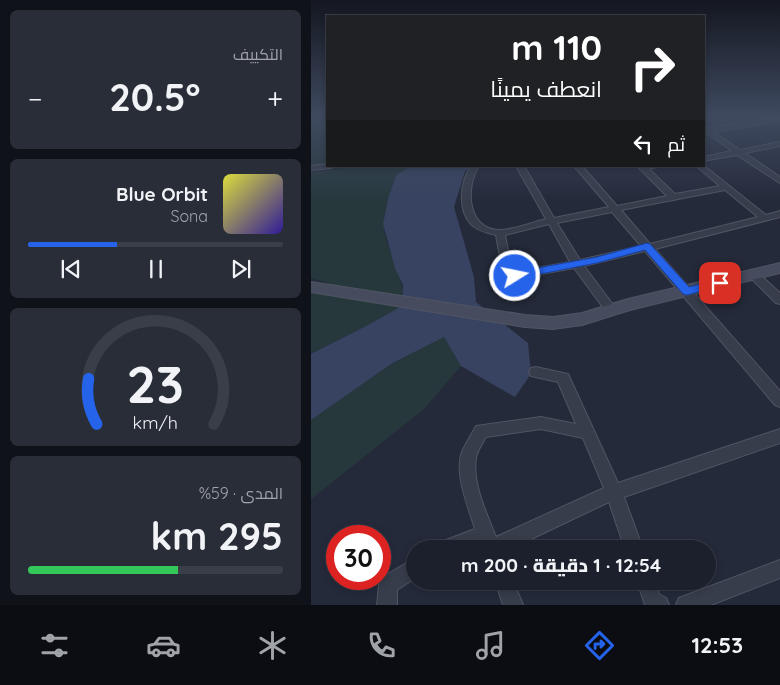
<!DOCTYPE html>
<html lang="ar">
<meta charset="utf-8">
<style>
:root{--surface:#1b202c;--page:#282d38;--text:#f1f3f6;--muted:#a0a3a9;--line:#393e48;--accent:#2563eb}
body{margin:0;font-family:Quicksand,Cairo,sans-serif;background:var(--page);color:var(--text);direction:rtl;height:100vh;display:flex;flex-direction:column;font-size:19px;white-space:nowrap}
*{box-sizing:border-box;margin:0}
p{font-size:16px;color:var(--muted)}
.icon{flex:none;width:28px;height:28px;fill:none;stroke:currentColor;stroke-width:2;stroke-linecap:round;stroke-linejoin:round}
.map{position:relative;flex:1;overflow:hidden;direction:ltr}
.side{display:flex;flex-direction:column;gap:10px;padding:10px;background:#0f1218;width:311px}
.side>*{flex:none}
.guide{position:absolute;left:15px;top:15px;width:379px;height:152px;border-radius:0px;box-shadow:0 2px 8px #0003,0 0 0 1px var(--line);direction:rtl;background:#202124;color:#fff;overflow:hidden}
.speed{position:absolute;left:15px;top:525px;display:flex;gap:10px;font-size:25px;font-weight:700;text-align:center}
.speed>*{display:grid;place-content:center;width:65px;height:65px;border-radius:50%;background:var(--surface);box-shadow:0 2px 8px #0003,0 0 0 1px var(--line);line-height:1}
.speed .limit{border:8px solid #d22;background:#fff;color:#111}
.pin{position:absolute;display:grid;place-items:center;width:42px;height:42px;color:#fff;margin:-21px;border-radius:10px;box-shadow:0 2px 8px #0006}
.me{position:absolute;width:55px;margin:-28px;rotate:80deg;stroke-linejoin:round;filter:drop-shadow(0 0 4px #0008)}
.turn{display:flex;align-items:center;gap:18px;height:105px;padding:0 20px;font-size:22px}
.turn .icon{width:65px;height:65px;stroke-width:2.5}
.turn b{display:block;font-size:35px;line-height:42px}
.then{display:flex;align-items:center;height:48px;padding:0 20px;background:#0003;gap:10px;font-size:19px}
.big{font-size:38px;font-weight:800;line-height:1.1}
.side .card{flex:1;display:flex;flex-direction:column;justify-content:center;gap:8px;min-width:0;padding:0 18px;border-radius:8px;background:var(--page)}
.side .dial{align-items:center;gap:0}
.dial svg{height:130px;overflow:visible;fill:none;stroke:var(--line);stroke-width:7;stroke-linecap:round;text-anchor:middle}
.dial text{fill:var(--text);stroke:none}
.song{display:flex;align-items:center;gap:15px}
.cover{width:60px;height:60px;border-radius:8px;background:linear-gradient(135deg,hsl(60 70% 55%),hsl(250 70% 35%))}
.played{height:5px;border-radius:2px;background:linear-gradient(90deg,var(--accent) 35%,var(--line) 35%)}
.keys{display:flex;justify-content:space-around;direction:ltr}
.heat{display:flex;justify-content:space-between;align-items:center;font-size:28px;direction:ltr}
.charge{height:8px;border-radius:4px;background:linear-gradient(90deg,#34c759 59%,var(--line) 0)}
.trip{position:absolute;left:95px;top:540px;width:310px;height:50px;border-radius:25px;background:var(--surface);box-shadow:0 2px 8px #0003,0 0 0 1px var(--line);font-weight:800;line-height:50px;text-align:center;direction:rtl}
.tabs{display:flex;height:80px;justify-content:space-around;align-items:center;background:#0b0d12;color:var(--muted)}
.tabs .icon{width:35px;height:35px}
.tabs .active{color:var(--accent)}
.tabs b{font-size:22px;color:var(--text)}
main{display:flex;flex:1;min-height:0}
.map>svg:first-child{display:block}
.green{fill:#27383d}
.water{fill:#384361}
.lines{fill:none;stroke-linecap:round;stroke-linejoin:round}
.minor-casing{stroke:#505563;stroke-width:2}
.secondary-casing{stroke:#505563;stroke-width:2}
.minor{fill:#373d4b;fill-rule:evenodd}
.secondary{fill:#464b5e;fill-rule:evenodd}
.route{fill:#2563eb;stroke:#184099}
</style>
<main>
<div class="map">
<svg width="469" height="605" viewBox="0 0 469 605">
<rect width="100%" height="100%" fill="#242a3a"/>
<g class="green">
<polygon points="0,117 16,117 16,165 0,166"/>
<path d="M48,166H100L85,175C81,188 72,212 73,225C74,250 93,273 91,297L33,288L0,278V172Z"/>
<polygon points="0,290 90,307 55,326 0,354"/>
<polygon points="133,337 150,366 113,409 0,499 0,420 77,366"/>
</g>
<polygon class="water" points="100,166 161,166 154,171 143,207 163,277 165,302 217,343 220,374 204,397 150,366 133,337 80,364 0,420 0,354 55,326 91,306 92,285 84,268 72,224 77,199 85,175"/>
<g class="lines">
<g class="minor-casing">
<g id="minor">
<polygon points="469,117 469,121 403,132 429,150 469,142 469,146 434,153 469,177 469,183 426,155 392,161 392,157 421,151 396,133 392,133 392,125 398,128"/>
<polygon points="16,164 16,166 24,166 20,168 0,170 0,166"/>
<path d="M392,165L455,215L469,211V217L344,249L469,391V407L464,405L334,251L273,266L306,310L300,314L296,313L263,268L202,279L192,274L185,235C177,233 168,231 162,226C146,212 149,183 160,166H168C154,187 156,230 189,230C202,230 222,222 235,219L205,166H213L243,218L298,207L263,166H271L306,206L356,196L326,166H349L338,169L364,194L409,186L385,166ZM414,190L447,217L339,244L310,210ZM301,212L330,246L269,260L246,223ZM238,224L259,262L204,272L201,270L194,235Z"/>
<polygon points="443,272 447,273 469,293 469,304 465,303 439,277 438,275"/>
<path d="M225,367L257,374L307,483L469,429V443L313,497L332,549H314L298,502L199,549H172L170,544L158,549H124L127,543L164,529C158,509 144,476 150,455C153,445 160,436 165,426L230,417L265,424L247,382L220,376L218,372L220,368ZM230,429L272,438L293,488L185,537C176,514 161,484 165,458C166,451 171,444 175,437Z"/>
<polygon points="104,558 104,578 86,590 86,605 66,605 68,585 70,578"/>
<polygon points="469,560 469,578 400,605 365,605 368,598"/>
<polygon points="184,581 202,581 212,605 192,605"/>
<polygon points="326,581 344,581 348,594 355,598 358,605 334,605"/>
</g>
</g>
<g class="secondary-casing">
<polygon id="secondary" points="469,263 469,273 319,310 271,325 242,329 214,327 0,292 0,282 214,315 242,317 271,313 317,299"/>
</g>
<use href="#minor" class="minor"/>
<use href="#secondary" class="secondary"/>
</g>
<linearGradient id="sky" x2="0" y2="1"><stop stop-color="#141720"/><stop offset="0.58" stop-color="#3f4a60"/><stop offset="1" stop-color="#3f4a60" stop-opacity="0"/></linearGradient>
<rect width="469" height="201" fill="url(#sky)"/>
<polygon class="route" points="336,243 339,244 378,287 409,279 415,283 413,286 376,295 372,294 334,250 286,263 204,279 198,276 204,272 286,257"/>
</svg>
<div class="speed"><div class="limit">30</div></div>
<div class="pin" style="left:409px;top:283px;background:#d93025"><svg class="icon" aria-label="arrive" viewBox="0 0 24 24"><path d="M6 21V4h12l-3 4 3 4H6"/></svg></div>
<svg class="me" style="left:204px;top:276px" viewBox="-20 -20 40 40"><circle r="17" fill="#2563eb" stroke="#fff" stroke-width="3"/><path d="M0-11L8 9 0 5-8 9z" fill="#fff"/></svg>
<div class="trip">12:54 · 1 دقيقة · 200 m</div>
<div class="guide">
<div class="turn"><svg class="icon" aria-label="right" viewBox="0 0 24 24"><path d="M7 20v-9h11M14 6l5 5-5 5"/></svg><div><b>110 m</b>انعطف يمينًا</div></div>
<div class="then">ثم<svg class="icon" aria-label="left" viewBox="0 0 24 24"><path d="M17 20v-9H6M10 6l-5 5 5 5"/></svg></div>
</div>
</div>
<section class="side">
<div class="card"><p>التكييف</p>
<div class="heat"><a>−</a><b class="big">20.5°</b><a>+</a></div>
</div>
<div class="card">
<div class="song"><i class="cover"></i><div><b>Blue Orbit</b><p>Sona</p></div></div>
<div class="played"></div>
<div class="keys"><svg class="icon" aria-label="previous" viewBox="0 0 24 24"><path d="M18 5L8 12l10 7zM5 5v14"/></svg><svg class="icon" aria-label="pause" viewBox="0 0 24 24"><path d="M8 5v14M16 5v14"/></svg><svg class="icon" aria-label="next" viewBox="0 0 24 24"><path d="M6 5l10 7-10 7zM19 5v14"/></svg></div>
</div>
<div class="card dial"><svg viewBox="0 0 100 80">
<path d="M14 69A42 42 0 1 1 86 69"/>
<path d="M14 69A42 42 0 0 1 9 41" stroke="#2563eb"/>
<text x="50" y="56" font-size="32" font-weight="700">23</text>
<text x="50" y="72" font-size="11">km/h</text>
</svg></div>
<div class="card"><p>المدى · 59%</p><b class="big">295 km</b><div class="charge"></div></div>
</section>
</main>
<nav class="tabs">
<b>12:53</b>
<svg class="icon active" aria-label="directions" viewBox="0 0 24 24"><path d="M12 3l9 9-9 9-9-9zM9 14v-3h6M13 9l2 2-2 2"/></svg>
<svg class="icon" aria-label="music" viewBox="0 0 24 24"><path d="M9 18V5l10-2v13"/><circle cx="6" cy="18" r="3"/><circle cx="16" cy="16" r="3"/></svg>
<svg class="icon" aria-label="phone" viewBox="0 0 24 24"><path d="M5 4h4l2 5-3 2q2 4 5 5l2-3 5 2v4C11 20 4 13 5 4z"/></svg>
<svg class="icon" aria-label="climate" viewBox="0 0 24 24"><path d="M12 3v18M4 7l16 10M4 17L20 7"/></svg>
<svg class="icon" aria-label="car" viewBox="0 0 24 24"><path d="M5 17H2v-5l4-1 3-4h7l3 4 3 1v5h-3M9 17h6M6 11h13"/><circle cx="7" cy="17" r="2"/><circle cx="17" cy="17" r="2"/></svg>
<svg class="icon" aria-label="filters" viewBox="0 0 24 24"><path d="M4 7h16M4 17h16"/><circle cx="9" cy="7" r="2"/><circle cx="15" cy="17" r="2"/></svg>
</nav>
